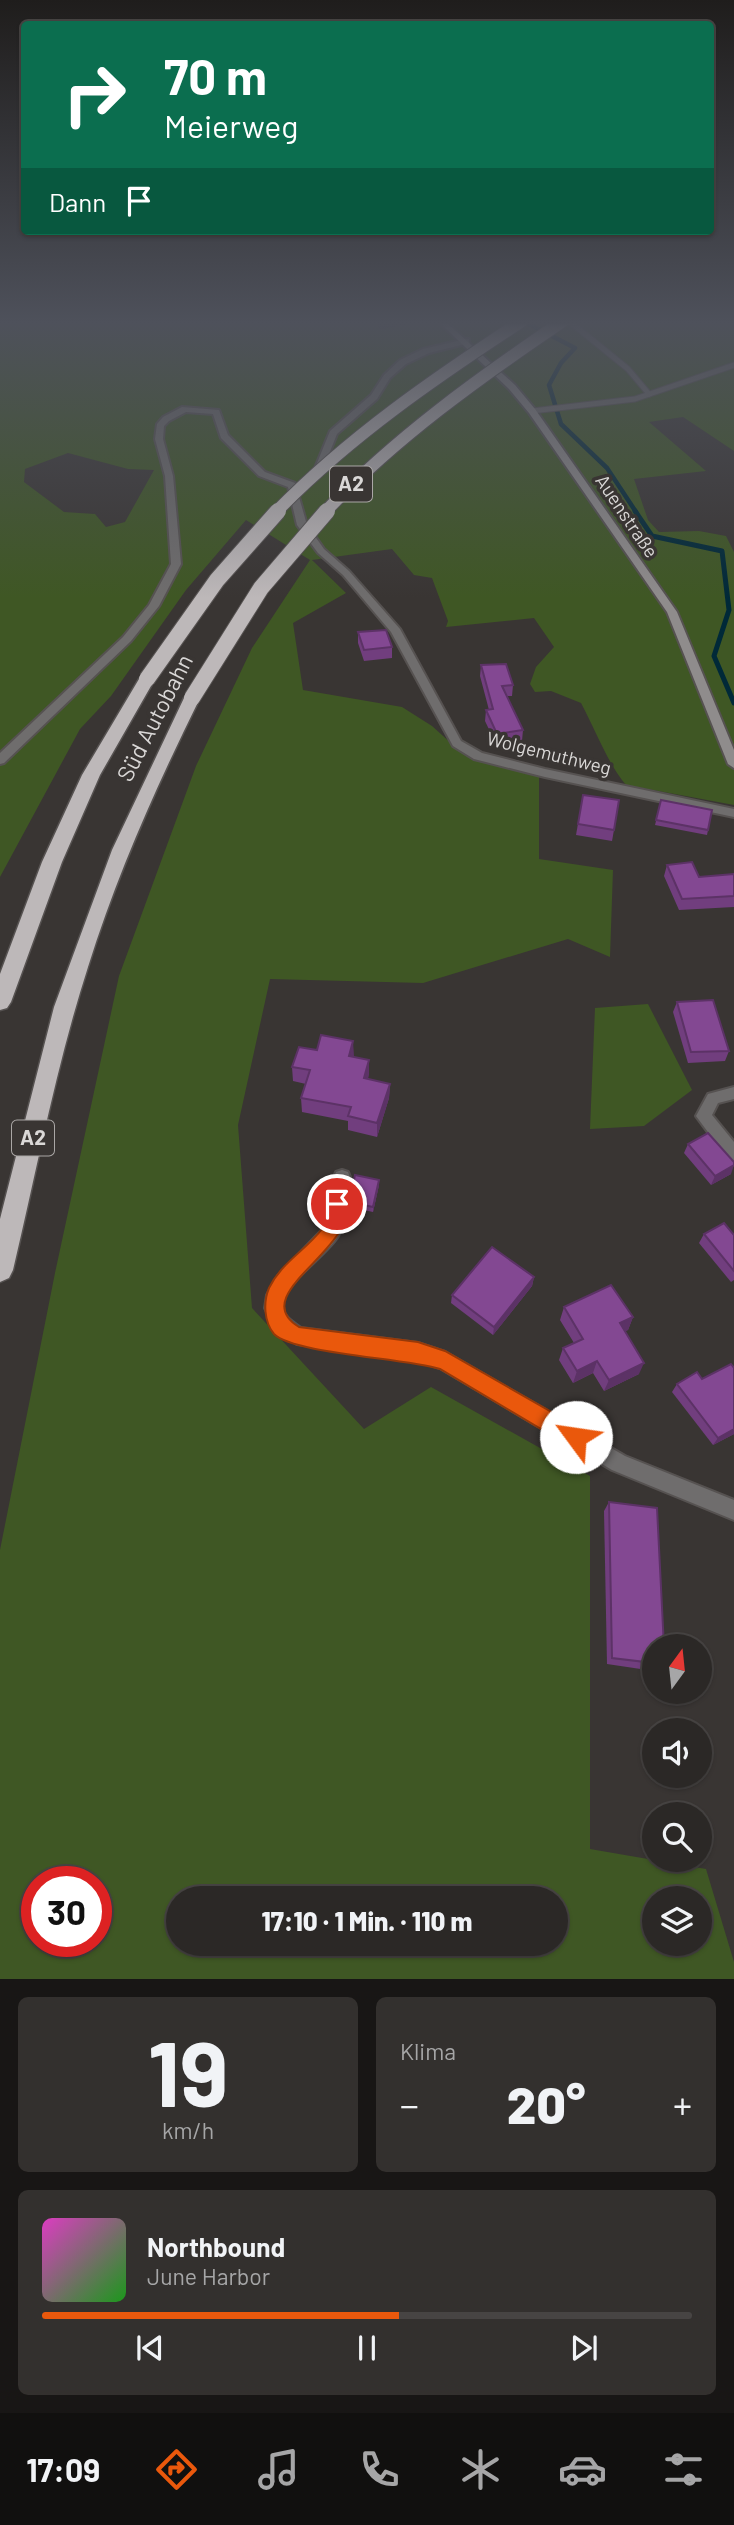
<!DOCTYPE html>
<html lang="de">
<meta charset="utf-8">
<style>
:root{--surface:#2b2826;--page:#33302e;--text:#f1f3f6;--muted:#a6a6a7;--line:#474443;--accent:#ea580c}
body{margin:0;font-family:Barlow,sans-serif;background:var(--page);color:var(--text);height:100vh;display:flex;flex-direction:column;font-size:26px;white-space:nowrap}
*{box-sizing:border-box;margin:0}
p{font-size:23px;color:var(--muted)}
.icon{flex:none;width:38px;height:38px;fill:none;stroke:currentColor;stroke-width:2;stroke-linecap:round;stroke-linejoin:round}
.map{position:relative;height:1979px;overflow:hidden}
.panel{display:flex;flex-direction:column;gap:18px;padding:18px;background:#181615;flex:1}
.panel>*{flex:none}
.banner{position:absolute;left:21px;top:21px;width:693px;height:214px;border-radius:7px;box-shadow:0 2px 5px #0004,0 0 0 2px var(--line);background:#0b6e4f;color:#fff;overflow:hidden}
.needle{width:46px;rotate:15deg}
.buttons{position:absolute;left:642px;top:1634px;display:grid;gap:14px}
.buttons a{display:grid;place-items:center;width:70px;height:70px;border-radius:50%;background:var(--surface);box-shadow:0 2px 5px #0004,0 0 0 2px var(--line);font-size:35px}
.speed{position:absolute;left:21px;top:1866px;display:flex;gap:14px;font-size:35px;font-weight:700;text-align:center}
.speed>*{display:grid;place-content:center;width:91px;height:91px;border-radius:50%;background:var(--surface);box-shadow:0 2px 5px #0004,0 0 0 2px var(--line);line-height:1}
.speed .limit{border:10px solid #d22;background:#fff;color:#111}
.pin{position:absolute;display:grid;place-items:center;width:60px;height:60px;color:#fff;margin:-30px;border:4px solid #fff;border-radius:50%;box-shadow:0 2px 7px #0007}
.me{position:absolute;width:77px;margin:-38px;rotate:301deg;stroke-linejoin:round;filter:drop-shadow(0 0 5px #0008)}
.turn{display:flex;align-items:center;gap:24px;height:147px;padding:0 28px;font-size:32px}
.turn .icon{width:91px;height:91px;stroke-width:2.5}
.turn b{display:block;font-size:49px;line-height:60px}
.then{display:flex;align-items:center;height:66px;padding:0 28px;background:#0003;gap:14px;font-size:26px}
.big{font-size:52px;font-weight:800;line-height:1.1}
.panel .widget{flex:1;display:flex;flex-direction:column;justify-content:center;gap:10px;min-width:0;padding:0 24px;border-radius:10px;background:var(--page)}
.panel .dial{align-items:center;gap:0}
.dial b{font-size:91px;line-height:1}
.song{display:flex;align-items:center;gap:21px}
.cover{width:84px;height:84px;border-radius:10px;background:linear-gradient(135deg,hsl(310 70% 55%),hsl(120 70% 35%))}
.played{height:7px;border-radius:4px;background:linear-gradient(90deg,var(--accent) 55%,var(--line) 55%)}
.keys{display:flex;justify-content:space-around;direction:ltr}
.heat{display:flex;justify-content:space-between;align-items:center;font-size:38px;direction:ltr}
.panel .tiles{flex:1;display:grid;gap:18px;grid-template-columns:1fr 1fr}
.widget:last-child{grid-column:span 2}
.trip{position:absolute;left:166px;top:1886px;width:402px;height:70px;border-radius:35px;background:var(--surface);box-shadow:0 2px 5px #0004,0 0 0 2px var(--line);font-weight:800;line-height:70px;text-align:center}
.menu{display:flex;height:112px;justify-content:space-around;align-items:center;background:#11100f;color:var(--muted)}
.menu .icon{width:49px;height:49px}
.menu .active{color:var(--accent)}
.menu b{font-size:32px;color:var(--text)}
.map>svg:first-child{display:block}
.green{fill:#3f5724;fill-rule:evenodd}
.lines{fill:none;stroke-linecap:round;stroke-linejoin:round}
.stream-far1{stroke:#002938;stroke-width:4.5}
.stream{stroke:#002938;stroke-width:5}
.lane-casing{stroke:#565251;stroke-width:7}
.street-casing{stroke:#565251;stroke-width:4}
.secondary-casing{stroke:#565251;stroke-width:4}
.highway-casing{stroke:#565251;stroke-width:3}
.lane{stroke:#6f6d6d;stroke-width:5}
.street{fill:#6f6d6d;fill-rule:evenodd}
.secondary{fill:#8f8c8c;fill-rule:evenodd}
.highway{fill:#bdb8b9;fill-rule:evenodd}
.highway-bridge-far1-casing{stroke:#565251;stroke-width:14;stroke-linecap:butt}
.highway-bridge-casing{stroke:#565251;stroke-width:18;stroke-linecap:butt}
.highway-bridge-far1{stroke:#bdb8b9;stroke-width:12}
.highway-bridge{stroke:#bdb8b9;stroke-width:16}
.wall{fill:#713e7e}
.shaded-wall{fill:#5c3266}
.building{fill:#834892;stroke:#5c3266;stroke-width:2}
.route{fill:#ea580c;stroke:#983908;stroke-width:2}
.labels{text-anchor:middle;stroke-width:7;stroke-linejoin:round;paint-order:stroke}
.far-street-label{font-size:19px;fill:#dad8d7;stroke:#393533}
.shield{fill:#393533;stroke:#aaa7a6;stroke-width:2}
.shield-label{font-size:21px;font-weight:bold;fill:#dad8d7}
.street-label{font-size:23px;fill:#dad8d7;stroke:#393533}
</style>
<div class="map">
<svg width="734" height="1979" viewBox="0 0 734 1979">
<rect width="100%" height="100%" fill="#393533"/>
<g class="green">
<path d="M0,321H375L380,329L430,321H734V451L683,417L649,422L706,471L634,479L648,520L659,532L699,531L726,536L734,552V805L626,785C609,766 594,727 581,703L551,691L535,692L530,684L536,667L554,647L534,618L446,627L448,621L432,578L414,575L392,549L312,560L346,593L293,623L303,690L402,707L432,726L462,753L539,768V859L613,870L610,957L568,939L423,983L270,979L238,1125L252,1308L364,1429L431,1387L590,1476V1849L706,1869L734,1962V1979H0V1550L55,1273L119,976L196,766L252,648L310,560L246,520L186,590L111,696L80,729L0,877ZM68,453L128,469L154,470L125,522L106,527L95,514L64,512L24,482L25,469ZM37,1881H96V1941H37ZM178,1899H556V1944H178ZM654,1899H700V1944H654Z"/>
<polygon points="648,1004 692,1090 644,1126 590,1129 595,1008"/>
</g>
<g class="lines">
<polyline class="stream-far1" points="523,321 575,348 561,363 549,385 561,424 607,468 636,512"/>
<polyline class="stream" points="635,511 652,536 722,551 729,610 714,656 734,703"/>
<g class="lane-casing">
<g id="lane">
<polyline points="569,321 628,369 649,394"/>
<polyline points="532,411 635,399 734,365"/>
</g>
</g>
<g class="street-casing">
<g id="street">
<polygon points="466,339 469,339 469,343 429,353 406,364 390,378 377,399 337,434 323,469 315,478 309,478 308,476 315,468 330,431 371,395 384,375 400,360 423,349"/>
<polygon points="182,407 219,410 228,435 265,472 295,483 307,525 324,549 349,571 400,629 461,741 482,753 545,769 734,809 734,817 545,777 474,759 453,746 391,632 343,575 318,553 297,525 288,487 259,476 221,438 213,414 186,412 169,421 164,426 163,439 173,476 181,564 159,606 131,641 4,763 0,764 0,753 123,637 149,605 171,564 165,476 155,439 157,424 163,417"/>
<polygon points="734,1087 734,1099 718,1103 712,1115 734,1142 734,1161 728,1159 696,1116 708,1094"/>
<path d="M342,1170L348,1172L350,1177C347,1196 348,1218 338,1236C327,1255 279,1286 282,1308C284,1317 294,1323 301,1328L418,1343L445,1352L625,1456L734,1500V1520L612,1470L440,1368L418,1361L297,1344L274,1328L265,1308L267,1295L278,1276L326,1226L334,1177L336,1172Z"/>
</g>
</g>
<g class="secondary-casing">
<polygon id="secondary" points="438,321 445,321 515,385 535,409 677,612 734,750 734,768 728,764 667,612 529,413 509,389"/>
</g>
<g class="highway-casing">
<g id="highway">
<polygon points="147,674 155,679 100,775 62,862 11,1002 7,1008 0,1010 0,974 42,862 82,775 139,679"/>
<path d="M192,693L200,698C157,785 117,874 88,967C56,1066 37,1169 13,1270L9,1278L0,1282V1219L54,1007L112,850L184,698Z"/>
</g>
</g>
<use href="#lane" class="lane"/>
<use href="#street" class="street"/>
<use href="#secondary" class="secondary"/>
<use href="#highway" class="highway"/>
<g class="highway-bridge-far1-casing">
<g id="highway-bridge-far1">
<path d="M276,512C349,437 435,378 522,321"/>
<path d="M325,512C395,438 479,378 563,321"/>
</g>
</g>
<g class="highway-bridge-casing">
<g id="highway-bridge">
<polyline points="147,679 217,580 278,511"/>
<polyline points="192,698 261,588 327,511"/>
</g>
</g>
<use href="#highway-bridge-far1" class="highway-bridge-far1"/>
<use href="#highway-bridge" class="highway-bridge"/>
</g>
<g class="wall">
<polygon points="358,632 392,647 392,658 364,661 358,643"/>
<polygon points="481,665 513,685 512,696 507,696 523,730 522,741 496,744 485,721 486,710 489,710 480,676"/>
<polygon points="583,795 614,830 612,841 576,835"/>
<polygon points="661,800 708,830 707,835 655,825"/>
<polygon points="667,865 699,877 734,874 734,907 679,910 664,876"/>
<polygon points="677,1002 729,1051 725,1061 688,1063 673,1012"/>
<polygon points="353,1057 369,1060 368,1079 390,1084 389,1098 377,1137 348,1130 348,1121 302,1112 301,1098 306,1084 293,1081 292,1067"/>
<polygon points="688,1144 731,1174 711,1185 684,1153"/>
<polygon points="379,1185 373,1212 349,1207 349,1202"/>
<polygon points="704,1234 734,1235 734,1280 731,1282 699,1243"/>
<polygon points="534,1277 532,1286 493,1335 451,1303 452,1295"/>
<polygon points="564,1307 633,1317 628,1330 625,1331 639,1374 604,1391 593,1373 573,1383 559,1360 563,1348 574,1343 560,1320"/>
<polygon points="677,1384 734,1434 713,1445 672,1392"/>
<polygon points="609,1502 654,1647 654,1671 607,1664 604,1511"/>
</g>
<g class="shaded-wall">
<polygon points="353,1041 354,1056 349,1071 349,1056"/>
<polygon points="369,1060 369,1075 364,1092 364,1078"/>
<polygon points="390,1084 389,1098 377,1137 377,1123"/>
<polygon points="734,1165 731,1174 711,1185 715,1176"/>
<polygon points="379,1180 379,1185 373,1212 373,1207"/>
<polygon points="534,1277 532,1286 493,1335 494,1327"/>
<polygon points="633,1317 628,1330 615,1336 620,1323"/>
<polygon points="597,1361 593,1373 573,1383 577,1371"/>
<polygon points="644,1363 639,1374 604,1391 609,1380"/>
<polygon points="734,1429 734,1434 713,1445 718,1438"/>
</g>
<g class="building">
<polygon points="386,630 392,647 364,650 358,632"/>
<polygon points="506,664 513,685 502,686 523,730 497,734 486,710 493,709 481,665"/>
<polygon points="583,795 619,800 614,830 578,824"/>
<polygon points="661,800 712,810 708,830 656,820"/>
<polygon points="692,862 699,877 734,874 734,896 682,899 667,865"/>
<polygon points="713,1000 729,1051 691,1052 677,1002"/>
<polygon points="321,1035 353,1041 349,1056 369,1060 364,1078 390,1084 377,1123 348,1116 351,1107 301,1098 310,1070 292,1067 299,1047 317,1050"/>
<polygon points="708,1133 734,1162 734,1165 715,1176 688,1144"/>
<polygon points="355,1175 379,1180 373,1207 349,1202"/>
<polygon points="724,1223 734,1235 734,1271 704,1234"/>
<polygon points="492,1247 534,1277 494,1327 452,1295"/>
<polygon points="611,1285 633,1317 620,1323 644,1363 609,1380 597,1361 577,1371 563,1348 583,1339 564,1307"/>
<polygon points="731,1364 734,1368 734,1429 718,1438 677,1384 697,1372 702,1379"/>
<polygon points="609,1502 657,1508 664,1647 654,1647 654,1663 612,1658"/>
</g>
<linearGradient id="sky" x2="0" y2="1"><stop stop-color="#1f1d1c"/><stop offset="0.54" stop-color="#4e515b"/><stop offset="1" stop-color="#4e515b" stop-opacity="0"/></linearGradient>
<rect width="734" height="598" fill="url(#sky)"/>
<path class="route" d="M337,1196L344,1198C366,1246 243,1293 299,1327L418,1342L445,1351L583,1430L586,1437L583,1445L576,1448L568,1445L440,1369C406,1358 294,1354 274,1334C264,1322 263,1302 269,1288C281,1263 306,1250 322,1229C328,1221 326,1207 331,1198Z"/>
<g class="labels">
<g class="far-street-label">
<text transform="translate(627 516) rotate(56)" y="7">Auenstraße</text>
<text transform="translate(549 753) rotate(14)" y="7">Wolgemuthweg</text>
</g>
<g class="shield">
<rect x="330" y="466.5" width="42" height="35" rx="5"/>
<rect x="12" y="1120.5" width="42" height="35" rx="5"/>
</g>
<g class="shield-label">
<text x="351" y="491">A2</text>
<text x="33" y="1145">A2</text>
</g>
<g class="street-label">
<text transform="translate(155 718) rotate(-63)" y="8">Süd Autobahn</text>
</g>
</g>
</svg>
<div class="buttons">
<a><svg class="needle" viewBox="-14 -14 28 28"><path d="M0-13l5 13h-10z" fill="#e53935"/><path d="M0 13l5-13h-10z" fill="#a6a6a7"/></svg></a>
<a><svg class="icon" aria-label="sound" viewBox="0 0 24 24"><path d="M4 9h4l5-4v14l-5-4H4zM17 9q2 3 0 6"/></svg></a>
<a><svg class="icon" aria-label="search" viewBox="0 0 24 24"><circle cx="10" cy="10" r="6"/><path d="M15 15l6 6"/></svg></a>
<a><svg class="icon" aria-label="layers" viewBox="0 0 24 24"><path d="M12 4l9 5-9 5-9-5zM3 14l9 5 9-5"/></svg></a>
</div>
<div class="speed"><div class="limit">30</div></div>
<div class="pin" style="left:337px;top:1204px;background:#d93025"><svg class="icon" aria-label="arrive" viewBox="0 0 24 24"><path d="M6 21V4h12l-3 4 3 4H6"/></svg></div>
<svg class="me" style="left:576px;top:1437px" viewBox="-20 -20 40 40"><circle r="19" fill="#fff"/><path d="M0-13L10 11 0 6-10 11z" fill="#ea580c"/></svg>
<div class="trip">17:10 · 1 Min. · 110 m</div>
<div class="banner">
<div class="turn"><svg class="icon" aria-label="right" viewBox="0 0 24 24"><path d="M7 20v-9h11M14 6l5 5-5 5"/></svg><div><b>70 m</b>Meierweg</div></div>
<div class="then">Dann<svg class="icon" aria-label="arrive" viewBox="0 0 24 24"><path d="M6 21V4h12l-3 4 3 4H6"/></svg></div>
</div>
</div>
<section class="panel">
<div class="tiles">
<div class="widget dial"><b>19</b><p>km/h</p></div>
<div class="widget"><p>Klima</p>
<div class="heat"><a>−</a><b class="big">20°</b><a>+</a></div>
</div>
<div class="widget">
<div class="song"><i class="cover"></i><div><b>Northbound</b><p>June Harbor</p></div></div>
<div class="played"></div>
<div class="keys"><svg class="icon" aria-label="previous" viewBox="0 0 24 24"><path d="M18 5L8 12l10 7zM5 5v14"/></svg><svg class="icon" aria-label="pause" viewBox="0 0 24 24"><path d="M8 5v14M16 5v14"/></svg><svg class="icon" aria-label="next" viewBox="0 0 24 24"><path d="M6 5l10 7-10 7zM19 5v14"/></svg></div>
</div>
</div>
</section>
<nav class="menu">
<b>17:09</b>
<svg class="icon active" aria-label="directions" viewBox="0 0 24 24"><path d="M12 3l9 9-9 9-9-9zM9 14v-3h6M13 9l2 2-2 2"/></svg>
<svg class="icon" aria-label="music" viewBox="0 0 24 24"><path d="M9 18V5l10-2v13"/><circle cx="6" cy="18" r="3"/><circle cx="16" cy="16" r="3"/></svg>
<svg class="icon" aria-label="phone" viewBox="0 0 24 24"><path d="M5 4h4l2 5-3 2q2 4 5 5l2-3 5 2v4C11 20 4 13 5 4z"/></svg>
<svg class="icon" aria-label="climate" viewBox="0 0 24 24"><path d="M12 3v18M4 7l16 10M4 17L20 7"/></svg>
<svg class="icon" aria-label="car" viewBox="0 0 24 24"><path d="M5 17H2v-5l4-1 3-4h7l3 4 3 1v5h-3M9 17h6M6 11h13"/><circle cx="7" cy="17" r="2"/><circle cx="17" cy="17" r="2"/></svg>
<svg class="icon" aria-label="filters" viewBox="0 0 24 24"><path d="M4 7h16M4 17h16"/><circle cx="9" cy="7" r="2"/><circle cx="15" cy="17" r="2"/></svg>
</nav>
